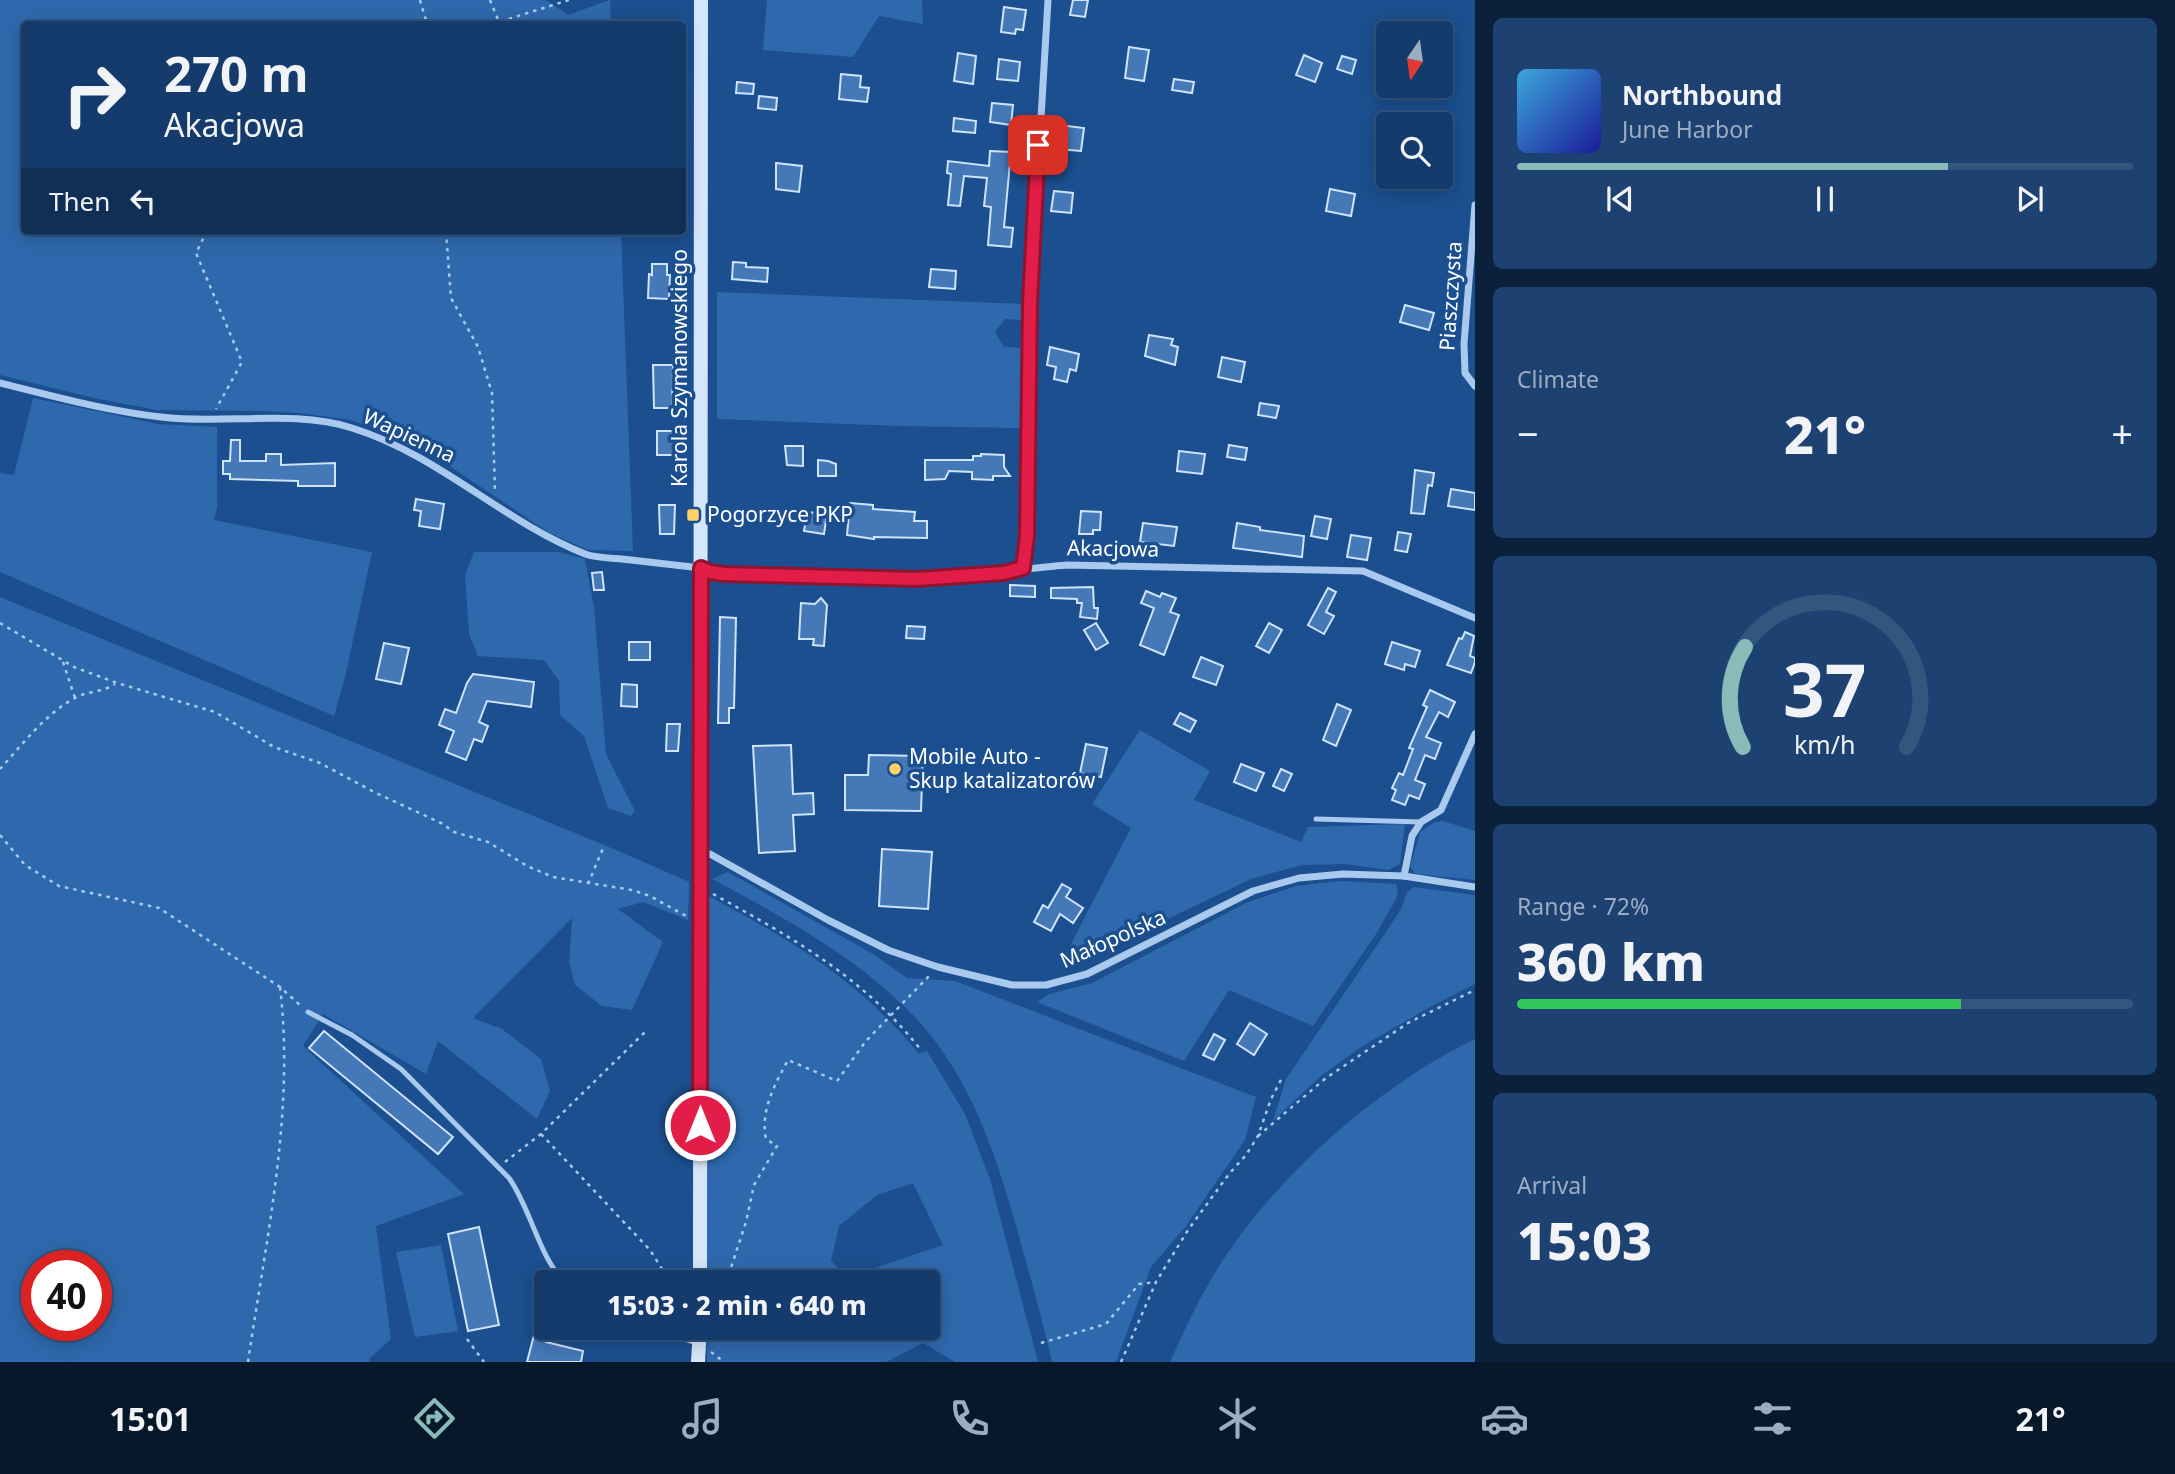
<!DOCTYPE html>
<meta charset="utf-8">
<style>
:root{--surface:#143b6b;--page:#1d4271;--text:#f1f3f6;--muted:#9dadc1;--line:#33557e;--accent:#8bbbb9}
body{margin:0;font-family:"Noto Sans",sans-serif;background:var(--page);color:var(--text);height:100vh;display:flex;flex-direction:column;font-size:26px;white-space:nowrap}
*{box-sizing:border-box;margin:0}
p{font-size:23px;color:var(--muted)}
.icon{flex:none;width:38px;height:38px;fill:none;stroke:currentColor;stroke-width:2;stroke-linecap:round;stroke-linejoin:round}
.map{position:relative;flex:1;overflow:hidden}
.sheet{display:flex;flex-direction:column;gap:18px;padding:18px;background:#0b203b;width:700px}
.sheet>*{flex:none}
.banner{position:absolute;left:21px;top:21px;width:665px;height:214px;border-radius:7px;box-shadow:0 4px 18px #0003,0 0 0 2px var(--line);background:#143b6b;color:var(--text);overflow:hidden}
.needle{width:46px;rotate:193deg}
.controls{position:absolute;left:1376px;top:21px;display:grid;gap:14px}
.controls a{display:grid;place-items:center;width:77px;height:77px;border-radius:7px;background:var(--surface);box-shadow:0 4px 18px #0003,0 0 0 2px var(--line);font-size:35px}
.speed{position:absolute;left:21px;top:1250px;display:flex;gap:14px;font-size:35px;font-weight:700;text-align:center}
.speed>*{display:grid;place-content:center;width:91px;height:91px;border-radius:50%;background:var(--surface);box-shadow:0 4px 18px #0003,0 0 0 2px var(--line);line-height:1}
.speed .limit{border:10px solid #d22;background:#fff;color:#111}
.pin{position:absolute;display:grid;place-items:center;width:60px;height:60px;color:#fff;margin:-30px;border-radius:14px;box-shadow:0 4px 10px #0006}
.me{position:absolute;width:77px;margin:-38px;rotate:0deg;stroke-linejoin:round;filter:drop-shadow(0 0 5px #0008)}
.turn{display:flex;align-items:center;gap:24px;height:147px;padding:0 28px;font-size:32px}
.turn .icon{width:91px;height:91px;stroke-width:2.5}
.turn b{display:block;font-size:49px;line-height:60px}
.then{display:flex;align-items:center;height:66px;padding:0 28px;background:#0003;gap:14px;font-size:26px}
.big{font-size:52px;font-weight:800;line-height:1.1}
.sheet .tile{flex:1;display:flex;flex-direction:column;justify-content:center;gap:10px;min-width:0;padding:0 24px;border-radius:10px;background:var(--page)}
.sheet .dial{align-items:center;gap:0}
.dial svg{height:182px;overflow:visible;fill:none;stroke:var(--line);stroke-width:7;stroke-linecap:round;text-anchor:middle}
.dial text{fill:var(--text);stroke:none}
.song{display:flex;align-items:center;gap:21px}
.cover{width:84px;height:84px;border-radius:10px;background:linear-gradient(135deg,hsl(200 70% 55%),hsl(240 70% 35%))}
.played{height:7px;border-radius:4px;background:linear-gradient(90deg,var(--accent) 70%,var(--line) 70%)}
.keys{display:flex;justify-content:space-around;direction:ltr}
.heat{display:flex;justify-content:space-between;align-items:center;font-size:38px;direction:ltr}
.charge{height:10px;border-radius:5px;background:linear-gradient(90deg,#34c759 72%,var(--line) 0)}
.trip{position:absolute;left:534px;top:1270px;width:406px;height:70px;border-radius:7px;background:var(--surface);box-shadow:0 4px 18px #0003,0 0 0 2px var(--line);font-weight:800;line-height:70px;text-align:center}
.dock{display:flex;height:112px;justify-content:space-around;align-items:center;background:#08182b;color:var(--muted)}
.dock .icon{width:49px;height:49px}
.dock .active{color:var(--accent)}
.dock b{font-size:32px;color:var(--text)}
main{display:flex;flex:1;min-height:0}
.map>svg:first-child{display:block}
.green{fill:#2e69ad;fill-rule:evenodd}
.building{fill:#4478b7;stroke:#cfe3fa;stroke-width:2}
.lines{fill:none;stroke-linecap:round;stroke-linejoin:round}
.path{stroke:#a9c9ee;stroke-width:2.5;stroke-dasharray:3.5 5;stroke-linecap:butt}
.lane{stroke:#a9c9ee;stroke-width:5}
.street{stroke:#a9c9ee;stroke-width:7}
.secondary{stroke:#d6e6fa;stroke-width:14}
.route-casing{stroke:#92132f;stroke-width:18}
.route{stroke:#e11d48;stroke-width:12}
.poi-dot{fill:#ffd166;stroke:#1b4f8f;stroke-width:2.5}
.labels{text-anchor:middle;stroke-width:7;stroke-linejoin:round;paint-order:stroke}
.street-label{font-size:21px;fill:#fff;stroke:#1b4f8f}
.poi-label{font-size:21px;fill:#fff;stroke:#1b4f8f;text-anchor:start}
</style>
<main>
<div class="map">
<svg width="1475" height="1362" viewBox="0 0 1475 1362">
<rect width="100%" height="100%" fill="#1b4f8f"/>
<g class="green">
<polygon points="0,0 546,0 568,15 610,0 611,24 24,24 24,231 621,231 633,551 588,550 548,532 442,461 412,443 351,420 300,413 262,411 157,410 94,398 0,375"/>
<polygon points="767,0 922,0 923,24 879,16 853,57 763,50"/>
<polygon points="717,292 1022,304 1022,320 1005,319 995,332 1004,347 1022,348 1021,428 899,426 717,419"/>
<polygon points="33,398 158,424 217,427 217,507 214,520 372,552 345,677 334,716 0,572 0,473 14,475"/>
<polygon points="474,552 559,552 585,559 594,607 606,754 635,811 631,816 608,808 584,736 560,715 559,681 544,660 478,656 469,634 465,575"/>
<path d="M0,597L621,852L689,882L688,920L643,902L618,909L663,942L632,1010L602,1006L575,985L569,962L572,918L473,1018L502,1029L541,1059L550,1091L537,1119L438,1041L426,1074L323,1014L303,1046L464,1194L376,1226L391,1339L370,1358L369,1362H0ZM37,1265H96V1325H37Z"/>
<polygon points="1140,730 1210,771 1194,800 1301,842 1308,827 1405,824 1400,864 1388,870 1345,864 1302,865 1251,879 1095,954 1060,965 1131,828 1092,804"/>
<polygon points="1443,821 1475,831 1475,880 1416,874 1410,867 1420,832 1435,822"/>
<path d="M728,872L873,954L907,978L955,981L1256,1097L1245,1140L1186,1226L1151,1267L1116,1362H1052C1043,1322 1032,1283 1021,1244C998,1160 971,1071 906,1008C850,953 781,916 712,879Z"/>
<polygon points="1341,881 1396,884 1398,892 1396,899 1376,934 1313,1026 1229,990 1184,1061 1037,1002 1049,994 1092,983 1248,902 1296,886"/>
<polygon points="1413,887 1475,895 1475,984 1430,1007 1361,1047 1321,1076 1273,1121 1286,1079 1386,932 1401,909 1407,893"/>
<path d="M707,895C790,940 858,979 919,1054L927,1051L965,1114L990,1179L1038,1362H955L923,1343L886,1362H707V1328H928V1283H707ZM913,1183L943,1245L848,1277L831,1261L839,1226L877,1195Z"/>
<path d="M1475,1039V1362H1170C1182,1335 1195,1307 1210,1281C1267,1183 1374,1088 1475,1039Z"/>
<polygon points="441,1245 458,1331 415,1337 396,1252"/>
</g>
<g class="building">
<polygon points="1073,0 1088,0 1085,17 1070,15"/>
<polygon points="1004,7 1026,10 1023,30 1016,29 1015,34 1001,32"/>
<polygon points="1129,47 1149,50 1144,81 1125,78"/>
<polygon points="958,53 976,56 973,84 954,81"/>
<polygon points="1304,55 1322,63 1315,82 1296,75"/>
<polygon points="1342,56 1356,60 1352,74 1337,69"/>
<polygon points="999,59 1020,62 1018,81 997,79"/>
<polygon points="841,74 861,76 860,87 869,88 867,102 839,99"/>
<polygon points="1174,79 1194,82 1192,93 1172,90"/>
<polygon points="737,82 754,84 753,94 736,93"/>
<polygon points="759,96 777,98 776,110 758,108"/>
<polygon points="992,103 1013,105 1011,125 990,122"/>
<polygon points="954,118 976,121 975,133 953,131"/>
<polygon points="1059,125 1084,128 1081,151 1057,149"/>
<polygon points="990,151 1011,152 1004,227 1013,228 1011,247 988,245 991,207 984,206 987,178 964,176 960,206 948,205 951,174 947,173 948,161 989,166"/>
<polygon points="776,163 802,166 799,192 776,189"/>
<polygon points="1330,189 1355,194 1351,216 1326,211"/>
<polygon points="1054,191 1073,193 1071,213 1051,211"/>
<polygon points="733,262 746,263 746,267 768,268 767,282 732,279"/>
<polygon points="652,264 667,264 667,275 670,275 669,299 648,298 649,274 652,275"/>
<polygon points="931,269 956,271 955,289 929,287"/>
<polygon points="1405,305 1434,313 1429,330 1400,322"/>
<polygon points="1149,335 1173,339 1171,345 1178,347 1175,365 1145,356"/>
<polygon points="1050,347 1079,354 1076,371 1070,369 1067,382 1054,379 1056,367 1047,365"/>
<polygon points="1222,357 1245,362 1241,382 1218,377"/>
<polygon points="653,365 673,365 672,408 654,408"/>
<polygon points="1260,403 1279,406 1276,418 1258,415"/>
<rect x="657" y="431" width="17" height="24"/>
<polygon points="231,440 240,440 240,461 266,461 266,454 281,454 281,465 335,463 335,486 298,486 298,481 230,479 230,474 223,474 223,461 230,461"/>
<polygon points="1229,445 1247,448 1245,460 1227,457"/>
<polygon points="785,446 803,446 803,466 787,465"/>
<polygon points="1179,451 1205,454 1202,474 1177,471"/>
<polygon points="981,454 1004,455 1004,467 1010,476 993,476 993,480 972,479 972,472 949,471 945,479 925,480 925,460 973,460 973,456 981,456"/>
<polygon points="818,460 828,461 836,464 836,476 818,476"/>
<polygon points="1415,470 1434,473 1432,486 1428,485 1424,514 1411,513"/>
<polygon points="1451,489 1475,493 1475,510 1448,506"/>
<polygon points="416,499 444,504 440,529 419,526 421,511 414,510"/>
<polygon points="850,503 873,505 873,509 915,512 914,521 927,521 927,538 874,537 874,539 847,535"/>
<polygon points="659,505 675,505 674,534 660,534"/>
<polygon points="1081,511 1101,512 1100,530 1093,530 1093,534 1079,534"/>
<polygon points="807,512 827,514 824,534 804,531"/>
<polygon points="1315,516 1331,519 1327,539 1311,536"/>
<polygon points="1143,523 1177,527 1174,546 1140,542"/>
<polygon points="1237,523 1260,527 1260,530 1304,536 1302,557 1233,548"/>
<polygon points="1398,532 1411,534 1407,552 1395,550"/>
<polygon points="1351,535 1371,538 1367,560 1347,557"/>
<polygon points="602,572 604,590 594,590 592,573"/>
<polygon points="1010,585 1035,586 1035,597 1010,596"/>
<polygon points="1093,587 1094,608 1098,608 1097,619 1080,617 1082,603 1077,603 1077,599 1051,598 1051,588"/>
<polygon points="1328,588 1336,592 1326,612 1334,616 1324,634 1308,625"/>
<polygon points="1146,591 1160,597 1162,593 1176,598 1170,612 1179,615 1164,655 1140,645 1154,608 1141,603"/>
<polygon points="821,598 827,605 824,646 813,645 814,639 799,639 801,603 815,604"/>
<polygon points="720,617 736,618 734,708 729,708 729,723 718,723"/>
<polygon points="1096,623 1108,643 1096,650 1084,630"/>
<polygon points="1269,623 1282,630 1269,653 1256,646"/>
<polygon points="907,626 925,627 924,639 906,638"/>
<polygon points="1465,632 1474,636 1470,656 1475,658 1475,662 1471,673 1447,665 1459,638 1462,639"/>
<rect x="629" y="642" width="21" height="18"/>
<polygon points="1392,642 1420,651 1415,667 1405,664 1404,670 1385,664"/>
<polygon points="384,643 409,648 401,684 376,679"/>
<polygon points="1201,657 1223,666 1216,685 1193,677"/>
<polygon points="473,674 534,682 531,707 487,701 479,722 488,726 482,742 474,739 466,760 446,752 454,731 439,725 445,709 456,713 467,683"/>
<polygon points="622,684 637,685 637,707 621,706"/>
<polygon points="1430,690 1455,702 1448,717 1439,712 1426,737 1441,743 1435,759 1425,755 1415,780 1425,784 1419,799 1409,795 1405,805 1392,800 1396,790 1392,788 1399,773 1403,775 1413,749 1409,748 1427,707 1423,705"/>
<polygon points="1337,704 1351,710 1336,746 1323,740"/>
<polygon points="1180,713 1196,721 1190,732 1174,724"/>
<polygon points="667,724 680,724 678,751 666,751"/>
<polygon points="1086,744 1107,748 1101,777 1080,773"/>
<polygon points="791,745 793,794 813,793 814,814 793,815 795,851 759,853 753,746"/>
<polygon points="869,755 923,756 921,811 845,810 845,775 868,775"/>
<polygon points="1241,764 1264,773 1256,791 1234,782"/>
<polygon points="1281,769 1292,774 1284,791 1273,786"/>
<polygon points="882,849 932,852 928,909 879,906"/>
<polygon points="1062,884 1071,889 1066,897 1083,908 1073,923 1060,914 1051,931 1034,922 1043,905 1048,908"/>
<polygon points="1250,1023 1267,1034 1254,1055 1237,1044"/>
<polygon points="324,1031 453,1137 438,1154 309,1048"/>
<polygon points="1214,1034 1225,1040 1214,1060 1203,1055"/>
<polygon points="479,1227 499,1325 468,1331 448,1234"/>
<polygon points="542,1304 546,1305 546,1328 550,1328 546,1342 583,1351 581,1362 527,1362"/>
</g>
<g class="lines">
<g class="path">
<polyline points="420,0 427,24"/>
<polyline points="490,0 499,22 569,0"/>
<polyline points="207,231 196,253 242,362 216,409"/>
<polyline points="446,231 451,298 478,347 492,393 495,492"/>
<polyline points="0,623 74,667 117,683 215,712 274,747 320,763 374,792 441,823 454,832 488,842 527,866 553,877 632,890 650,896 686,916"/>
<polyline points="63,662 75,698"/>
<path d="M0,769C22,745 45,714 75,698C87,691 103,692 115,684"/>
<polyline points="0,835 25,865 59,886 159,908 280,987 301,1006"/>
<polyline points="588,884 604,846"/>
<path d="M713,894C793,938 863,977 921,1050"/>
<polyline points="541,1134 650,1250 671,1283"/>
<polyline points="1258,1136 1326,1078 1408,1023 1475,990"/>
<polyline points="505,1162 541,1134 645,1032"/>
<path d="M726,1283L746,1222L754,1185L777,1146L766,1139C760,1111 775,1084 788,1060L837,1081L866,1041L931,974"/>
<polyline points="467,1339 484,1362"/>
<polyline points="1041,1343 1106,1324 1139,1284 1156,1282"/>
<polyline points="711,1352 724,1362"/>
<path d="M248,1362C266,1239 295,1112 280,987"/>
<polyline points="1121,1362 1156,1282 1188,1230 1229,1174 1246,1155 1258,1136 1271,1099 1283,1076"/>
</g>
<g class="lane">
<polyline points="1316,819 1421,822"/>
<path d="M308,1012L352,1035L401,1069L509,1178C531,1209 539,1257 565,1283"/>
<polyline points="652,1328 696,1343"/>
</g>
<g class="street">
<polyline points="1475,205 1464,344 1465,373 1475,386"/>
<path d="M0,383C52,396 107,411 161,417C222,425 293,409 352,428C439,455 502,521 585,554C596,558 610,558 622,559C648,562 674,565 701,568L710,572L724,574C788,575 853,581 918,579C968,578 1017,569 1067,565L1363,571L1475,618"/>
<polyline points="1023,568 1027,536 1030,303 1048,0"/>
<polyline points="700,854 710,854 828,920 888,950 938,967 1012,985 1046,985 1087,974 1253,891 1299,878 1343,874 1404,876 1475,887"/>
<polyline points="1404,876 1412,836 1421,822 1441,810 1475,734"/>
</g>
<g class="secondary">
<polyline points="700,1283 701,0"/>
<polyline points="698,1362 700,1328"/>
</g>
</g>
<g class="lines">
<g class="route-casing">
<polyline id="route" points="700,1125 701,568 710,572 724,574 917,579 1004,573 1023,568 1027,536 1030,303 1038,145"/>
</g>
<use href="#route" class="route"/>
</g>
<g class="poi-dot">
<rect x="686" y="508" width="14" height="14" rx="3.5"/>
<circle cx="895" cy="769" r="7"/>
</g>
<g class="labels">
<g class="street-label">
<text transform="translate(1451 296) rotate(-86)" y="7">Piaszczysta</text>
<text transform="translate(680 368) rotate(-90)" y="7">Karola Szymanowskiego</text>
<text transform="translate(409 436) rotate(25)" y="7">Wapienna</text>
<text transform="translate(1113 549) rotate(1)" y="7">Akacjowa</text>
<text transform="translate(1113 939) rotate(-24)" y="7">Małopolska</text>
</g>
<g class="poi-label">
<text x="707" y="522">Pogorzyce PKP</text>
<text x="909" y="764">Mobile Auto -<tspan x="909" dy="24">Skup katalizatorów</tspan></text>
</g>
</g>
</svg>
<div class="controls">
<a><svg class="needle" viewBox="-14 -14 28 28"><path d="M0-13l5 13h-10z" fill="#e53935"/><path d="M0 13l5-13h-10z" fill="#9dadc1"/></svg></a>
<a><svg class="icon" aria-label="search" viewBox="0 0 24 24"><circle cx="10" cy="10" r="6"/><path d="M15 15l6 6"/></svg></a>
</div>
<div class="speed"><div class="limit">40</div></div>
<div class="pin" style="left:1038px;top:145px;background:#d93025"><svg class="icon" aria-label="arrive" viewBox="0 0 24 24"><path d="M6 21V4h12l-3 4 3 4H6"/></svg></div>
<svg class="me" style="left:700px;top:1125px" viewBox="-20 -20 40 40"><circle r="17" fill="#e11d48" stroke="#fff" stroke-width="3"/><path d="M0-11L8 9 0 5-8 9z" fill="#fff"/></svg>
<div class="trip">15:03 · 2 min · 640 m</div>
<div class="banner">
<div class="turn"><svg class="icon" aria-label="right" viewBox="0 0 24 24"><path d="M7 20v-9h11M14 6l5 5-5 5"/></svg><div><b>270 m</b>Akacjowa</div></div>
<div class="then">Then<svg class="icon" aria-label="left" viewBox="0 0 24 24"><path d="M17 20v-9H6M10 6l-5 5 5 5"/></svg></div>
</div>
</div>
<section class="sheet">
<div class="tile">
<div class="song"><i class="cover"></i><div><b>Northbound</b><p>June Harbor</p></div></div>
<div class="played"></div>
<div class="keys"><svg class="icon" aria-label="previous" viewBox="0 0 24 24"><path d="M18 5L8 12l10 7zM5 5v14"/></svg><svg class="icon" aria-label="pause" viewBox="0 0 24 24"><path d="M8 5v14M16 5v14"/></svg><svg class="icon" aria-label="next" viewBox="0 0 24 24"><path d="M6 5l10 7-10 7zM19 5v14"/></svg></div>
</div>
<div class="tile"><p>Climate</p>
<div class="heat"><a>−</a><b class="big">21°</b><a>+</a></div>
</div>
<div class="tile dial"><svg viewBox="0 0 100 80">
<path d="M14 69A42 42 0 1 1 86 69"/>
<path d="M14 69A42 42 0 0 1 15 25" stroke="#8bbbb9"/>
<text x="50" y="56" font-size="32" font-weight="700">37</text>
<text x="50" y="72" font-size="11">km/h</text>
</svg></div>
<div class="tile"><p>Range · 72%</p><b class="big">360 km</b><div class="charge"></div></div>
<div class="tile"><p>Arrival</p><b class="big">15:03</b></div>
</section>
</main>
<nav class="dock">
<b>15:01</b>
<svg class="icon active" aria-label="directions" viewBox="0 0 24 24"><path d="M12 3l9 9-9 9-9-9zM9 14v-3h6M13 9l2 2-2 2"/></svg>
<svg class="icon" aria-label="music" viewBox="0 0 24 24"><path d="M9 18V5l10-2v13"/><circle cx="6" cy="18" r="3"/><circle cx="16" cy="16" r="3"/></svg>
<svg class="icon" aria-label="phone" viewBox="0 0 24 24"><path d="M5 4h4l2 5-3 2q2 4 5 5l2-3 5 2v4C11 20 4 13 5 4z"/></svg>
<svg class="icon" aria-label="climate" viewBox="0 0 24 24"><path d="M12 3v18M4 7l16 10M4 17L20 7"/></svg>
<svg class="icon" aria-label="car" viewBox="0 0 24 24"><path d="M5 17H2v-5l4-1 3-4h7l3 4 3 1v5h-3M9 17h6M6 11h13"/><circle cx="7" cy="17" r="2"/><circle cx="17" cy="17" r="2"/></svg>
<svg class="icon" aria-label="filters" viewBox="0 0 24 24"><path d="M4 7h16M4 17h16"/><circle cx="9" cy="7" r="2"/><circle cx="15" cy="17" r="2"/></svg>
<b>21°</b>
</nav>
